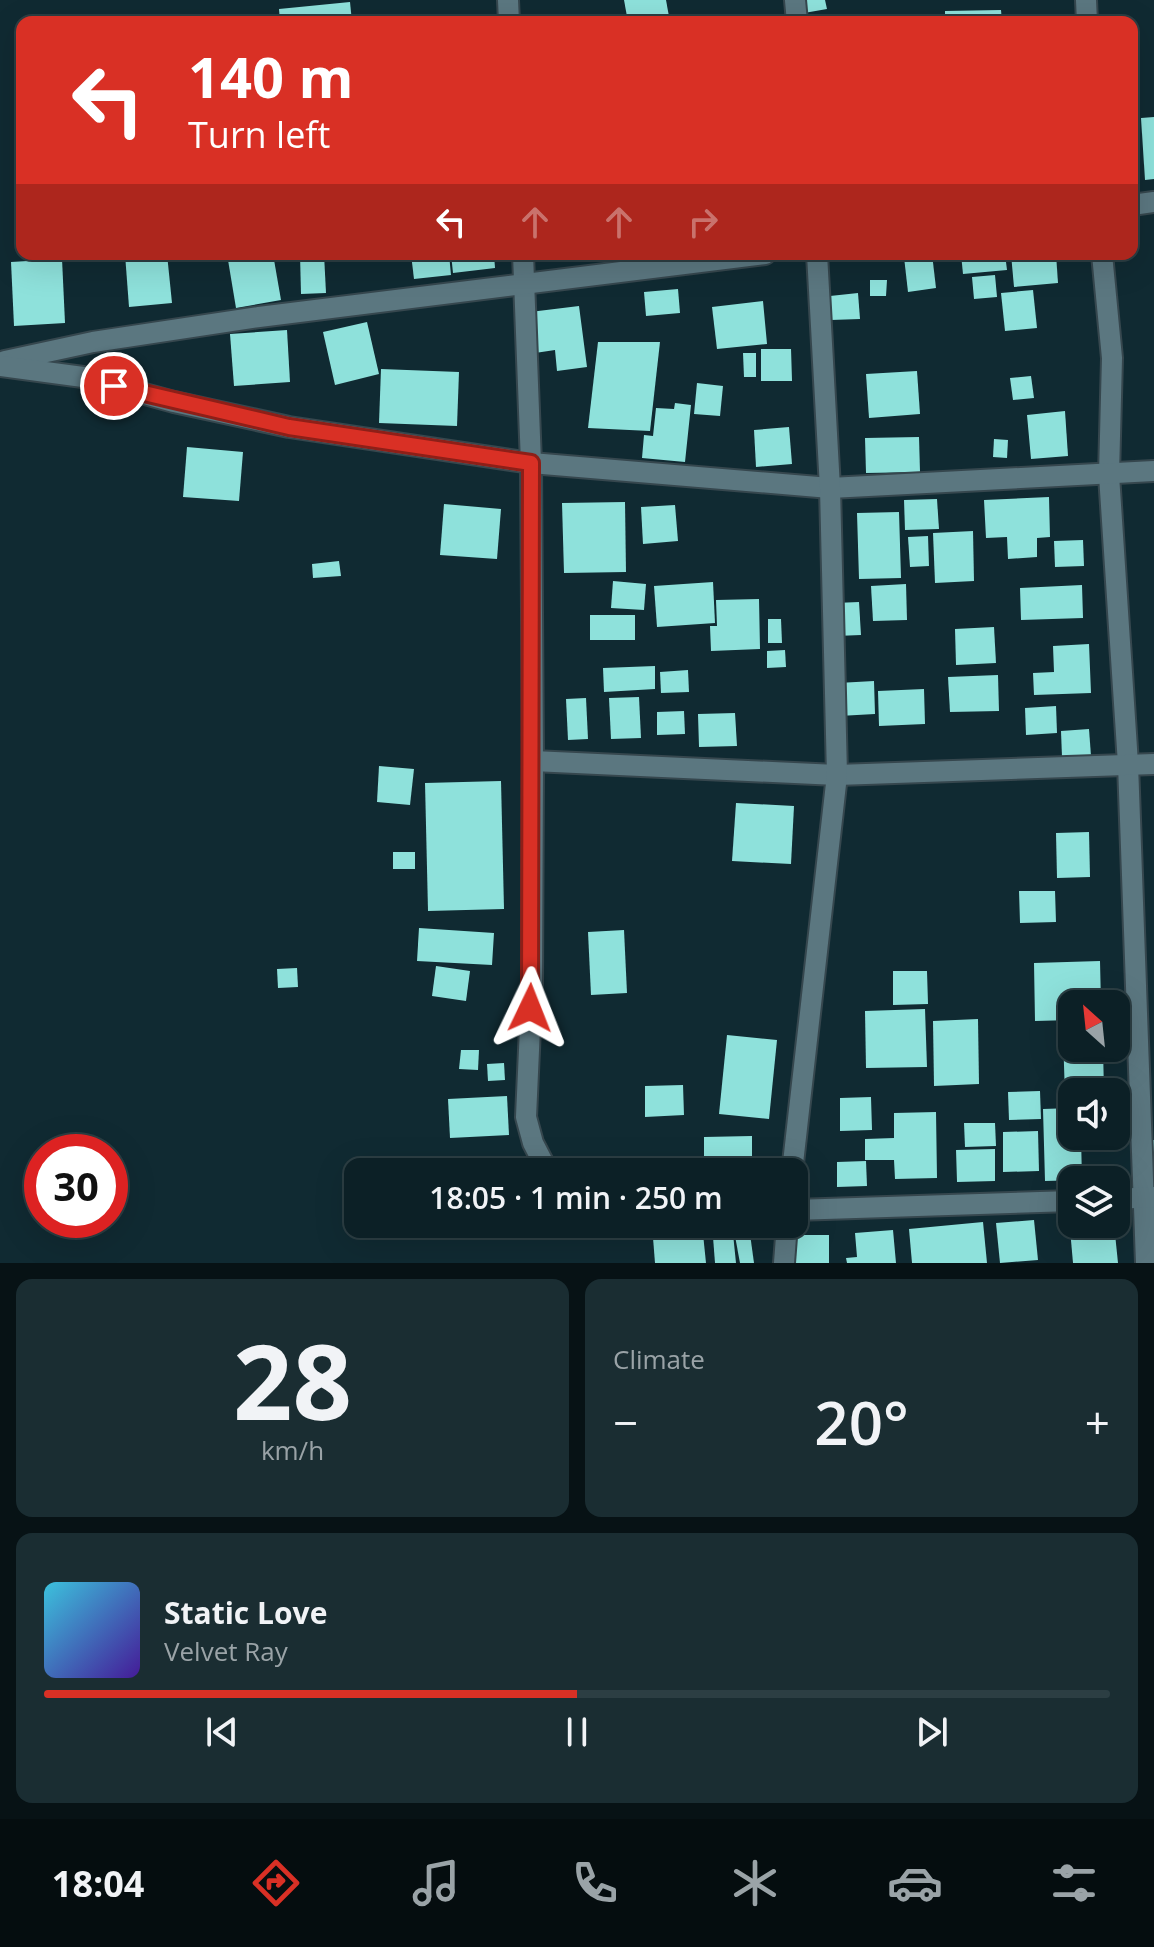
<!DOCTYPE html>
<meta charset="utf-8">
<style>
:root{--surface:#0c2026;--page:#1a2d32;--text:#f1f3f6;--muted:#9aa3a7;--line:#2c3e43;--accent:#d93025}
body{margin:0;font-family:"Open Sans",sans-serif;background:var(--page);color:var(--text);height:100vh;display:flex;flex-direction:column;font-size:30px;white-space:nowrap}
*{box-sizing:border-box;margin:0}
p{font-size:26px;color:var(--muted)}
.icon{flex:none;width:44px;height:44px;fill:none;stroke:currentColor;stroke-width:2;stroke-linecap:round;stroke-linejoin:round}
.map{position:relative;height:1263px;overflow:hidden}
.side{display:flex;flex-direction:column;gap:16px;padding:16px;background:#071215;flex:1}
.side>*{flex:none}
.hud{position:absolute;left:16px;top:16px;width:1122px;height:244px;border-radius:16px;box-shadow:0 8px 32px #0002,0 0 0 2px var(--line);background:#d93025;color:#fff;overflow:hidden}
.needle{width:52px;rotate:333deg}
.controls{position:absolute;left:1058px;top:990px;display:grid;gap:16px}
.controls a{display:grid;place-items:center;width:72px;height:72px;border-radius:16px;background:var(--surface);box-shadow:0 8px 32px #0002,0 0 0 2px var(--line);font-size:40px}
.speed{position:absolute;left:24px;top:1134px;display:flex;gap:16px;font-size:40px;font-weight:700;text-align:center}
.speed>*{display:grid;place-content:center;width:104px;height:104px;border-radius:50%;background:var(--surface);box-shadow:0 8px 32px #0002,0 0 0 2px var(--line);line-height:1}
.speed .limit{border:12px solid #d22;background:#fff;color:#111}
.pin{position:absolute;display:grid;place-items:center;width:68px;height:68px;color:#fff;margin:-34px;border:4px solid #fff;border-radius:50%;box-shadow:0 2px 8px #0007}
.me{position:absolute;width:88px;margin:-44px;rotate:2deg;stroke-linejoin:round;filter:drop-shadow(0 0 6px #0008)}
.turn{display:flex;align-items:center;gap:28px;height:168px;padding:0 40px;font-size:36px}
.turn .icon{width:104px;height:104px;stroke-width:2.5}
.turn b{display:block;font-size:56px;line-height:68px}
.lanes{display:flex;align-items:center;height:76px;padding:0 40px;background:#0003;justify-content:center;gap:40px;direction:ltr}
.lanes .off{opacity:.35}
.big{font-size:60px;font-weight:600;line-height:1.1}
.side .widget{flex:1;display:flex;flex-direction:column;justify-content:center;gap:12px;min-width:0;padding:0 28px;border-radius:16px;background:var(--page)}
.side .dial{align-items:center;gap:0}
.dial b{font-size:104px;line-height:1}
.song{display:flex;align-items:center;gap:24px}
.cover{width:96px;height:96px;border-radius:12px;background:linear-gradient(135deg,hsl(190 70% 55%),hsl(260 70% 35%))}
.played{height:8px;border-radius:4px;background:linear-gradient(90deg,var(--accent) 50%,var(--line) 50%)}
.keys{display:flex;justify-content:space-around;direction:ltr}
.heat{display:flex;justify-content:space-between;align-items:center;font-size:44px;direction:ltr}
.side .tiles{flex:1;display:grid;gap:16px;grid-template-columns:1fr 1fr}
.widget:last-child{grid-column:span 2}
.trip{position:absolute;left:344px;top:1158px;width:464px;height:80px;border-radius:16px;background:var(--surface);box-shadow:0 8px 32px #0002,0 0 0 2px var(--line);font-weight:600;line-height:80px;text-align:center}
.tabs{display:flex;height:128px;justify-content:space-around;align-items:center;background:#050d0f;color:var(--muted)}
.tabs .icon{width:56px;height:56px}
.tabs .on{color:var(--accent)}
.tabs b{font-size:36px;color:var(--text)}
.map>svg:first-child{display:block}
.building{fill:#8ee1db}
.lines{fill:none;stroke-linecap:round;stroke-linejoin:round}
.minor-casing{stroke:#36474e;stroke-width:24}
.minor{stroke:#5b7780;stroke-width:20}
.route-casing{stroke:#8d1f18;stroke-width:20}
.route{stroke:#d93025;stroke-width:14}
</style>
<div class="map">
<svg width="1154" height="1263" viewBox="0 0 1154 1263">
<rect width="100%" height="100%" fill="#102a32"/>
<g class="building">
<polygon points="624,0 666,0 670,22 628,22"/>
<polygon points="801,0 825,0 827,9 804,13"/>
<polygon points="350,2 352,22 280,22 279,9"/>
<polygon points="1001,10 1002,22 945,22 945,11"/>
<polygon points="874,15 902,16 901,22 873,22"/>
<polygon points="1154,117 1154,179 1145,180 1141,118"/>
<polygon points="125,254 167,254 172,303 129,307"/>
<polygon points="227,254 273,254 281,300 236,308"/>
<polygon points="300,254 324,254 326,293 301,294"/>
<polygon points="411,254 449,254 451,275 414,279"/>
<polygon points="451,254 494,254 495,268 453,273"/>
<polygon points="927,254 932,254 936,288 908,292 904,257"/>
<polygon points="961,254 1005,254 1007,270 963,274"/>
<polygon points="1011,254 1056,254 1058,283 1014,287"/>
<polygon points="62,259 65,323 14,326 11,262"/>
<polygon points="995,275 997,297 974,299 972,277"/>
<polygon points="870,280 887,280 886,296 870,296"/>
<polygon points="678,289 680,313 646,316 644,292"/>
<polygon points="1033,290 1037,328 1005,331 1001,293"/>
<polygon points="858,293 860,319 831,320 830,296"/>
<polygon points="763,301 767,344 717,349 712,307"/>
<polygon points="579,306 587,367 557,371 555,350 535,353 530,312"/>
<polygon points="367,322 379,374 335,385 323,332"/>
<polygon points="287,330 290,382 234,386 230,334"/>
<polygon points="598,342 660,342 650,431 588,428"/>
<polygon points="761,349 791,349 792,381 761,381"/>
<polygon points="743,353 756,353 756,377 744,377"/>
<polygon points="381,369 459,372 457,426 379,423"/>
<polygon points="917,371 920,414 869,418 866,374"/>
<polygon points="1031,376 1034,398 1013,400 1010,378"/>
<polygon points="697,383 723,386 720,416 694,414"/>
<polygon points="675,403 691,405 685,462 642,458 644,435 653,436 656,408 674,409"/>
<polygon points="1065,411 1068,456 1031,459 1027,415"/>
<polygon points="789,427 792,464 756,467 754,430"/>
<polygon points="919,437 920,472 866,473 865,438"/>
<polygon points="994,439 1008,440 1007,458 993,457"/>
<polygon points="187,447 243,452 239,501 183,497"/>
<polygon points="1049,497 1050,537 1037,538 1037,557 1008,559 1007,537 986,538 984,500"/>
<polygon points="937,499 939,529 905,530 904,500"/>
<polygon points="625,502 626,572 564,573 562,503"/>
<polygon points="444,504 501,509 497,559 440,555"/>
<polygon points="675,505 678,541 643,544 641,507"/>
<polygon points="899,512 901,578 859,579 857,513"/>
<polygon points="973,531 974,581 935,583 933,533"/>
<polygon points="928,536 929,566 910,567 908,537"/>
<polygon points="1083,540 1084,566 1055,567 1054,541"/>
<polygon points="339,561 341,576 313,578 312,564"/>
<polygon points="613,581 646,584 644,610 611,608"/>
<polygon points="713,582 715,623 657,627 654,586"/>
<polygon points="906,584 907,620 873,621 871,586"/>
<polygon points="1082,585 1083,618 1021,620 1020,588"/>
<polygon points="759,599 760,649 711,651 710,626 717,626 716,600"/>
<polygon points="859,602 861,635 836,636 835,603"/>
<rect x="590" y="615" width="45" height="25"/>
<polygon points="768,619 781,619 782,643 768,643"/>
<polygon points="994,627 996,663 956,665 955,629"/>
<polygon points="1089,644 1091,693 1034,695 1033,673 1054,672 1053,646"/>
<polygon points="785,650 786,667 767,668 767,651"/>
<polygon points="655,666 655,689 604,692 603,668"/>
<polygon points="688,670 689,692 661,693 660,672"/>
<polygon points="998,675 999,711 950,712 948,677"/>
<polygon points="874,681 875,714 839,716 838,683"/>
<polygon points="924,689 925,724 879,726 878,691"/>
<polygon points="639,697 641,738 611,739 609,698"/>
<polygon points="586,698 588,739 568,740 566,699"/>
<polygon points="1056,706 1057,733 1026,735 1025,708"/>
<polygon points="684,711 685,734 657,735 657,712"/>
<polygon points="735,713 737,746 699,747 698,714"/>
<polygon points="1089,729 1091,756 1062,757 1061,731"/>
<polygon points="379,766 414,769 410,805 377,802"/>
<polygon points="501,781 504,909 428,911 425,783"/>
<polygon points="736,803 794,806 791,864 732,861"/>
<polygon points="1089,832 1090,877 1057,878 1056,833"/>
<rect x="393" y="852" width="22" height="17"/>
<polygon points="1019,891 1055,891 1056,922 1020,923"/>
<polygon points="419,928 494,933 492,965 417,961"/>
<polygon points="624,930 627,993 591,995 588,932"/>
<polygon points="1100,961 1101,1004 1072,1004 1072,1020 1035,1021 1034,963"/>
<polygon points="436,966 470,971 466,1001 432,996"/>
<polygon points="297,968 298,987 278,988 277,969"/>
<polygon points="893,971 927,971 928,1004 893,1005"/>
<polygon points="925,1009 927,1067 866,1068 865,1011"/>
<polygon points="978,1019 979,1084 934,1086 933,1021"/>
<polygon points="727,1035 777,1040 769,1119 719,1114"/>
<polygon points="1063,1035 1072,1035 1072,1048 1103,1048 1104,1092 1072,1092 1072,1096 1065,1096"/>
<polygon points="461,1050 479,1050 478,1070 459,1069"/>
<polygon points="504,1063 505,1080 488,1081 487,1064"/>
<polygon points="683,1085 684,1115 645,1117 645,1086"/>
<polygon points="1040,1091 1041,1119 1009,1120 1008,1092"/>
<polygon points="507,1096 509,1135 450,1138 448,1099"/>
<polygon points="871,1097 872,1130 840,1131 840,1098"/>
<polygon points="1072,1108 1072,1136 1081,1136 1082,1180 1045,1181 1043,1109"/>
<polygon points="936,1112 937,1178 895,1179 894,1160 865,1160 865,1139 894,1138 894,1113"/>
<polygon points="964,1123 995,1123 996,1146 965,1147"/>
<polygon points="1038,1131 1039,1171 1003,1172 1003,1132"/>
<polygon points="752,1136 752,1166 704,1166 704,1137"/>
<polygon points="1144,1140 1154,1140 1154,1185 1145,1185"/>
<polygon points="995,1149 995,1181 957,1182 956,1150"/>
<polygon points="866,1161 867,1186 837,1187 837,1162"/>
<polygon points="1034,1220 1038,1260 1000,1263 996,1223"/>
<polygon points="983,1222 987,1263 912,1263 909,1229"/>
<polygon points="702,1224 706,1263 655,1263 652,1225"/>
<polygon points="712,1224 732,1224 736,1263 715,1263"/>
<polygon points="1114,1224 1118,1263 1073,1263 1070,1229"/>
<polygon points="893,1230 896,1263 847,1263 846,1258 857,1257 855,1233"/>
<polygon points="750,1234 754,1263 740,1263 735,1236"/>
<rect x="791" y="1235" width="38" height="28"/>
</g>
<g class="lines">
<g class="minor-casing">
<g id="minor">
<polyline points="508,0 509,22"/>
<polyline points="795,0 797,22"/>
<polyline points="1086,0 1087,22"/>
<polyline points="1132,205 1154,202"/>
<polyline points="523,254 531,463 533,761 532,983 526,1117 533,1143 548,1172"/>
<polyline points="1102,254 1112,358 1109,475 1128,764 1146,1263"/>
<polyline points="5,361 93,342 259,317 765,254"/>
<polyline points="0,366 83,377 174,402 289,427 531,463 830,488 1154,471"/>
<polyline points="533,761 837,775 1154,764"/>
<polyline points="792,1172 837,775 830,488 817,254"/>
<polyline points="1116,1199 1154,1197"/>
<polyline points="794,1210 1072,1201"/>
<polyline points="784,1263 787,1224"/>
</g>
</g>
<use href="#minor" class="minor"/>
</g>
<g class="lines">
<g class="route-casing">
<polyline id="route" points="114,386 289,427 531,463 530,1008"/>
</g>
<use href="#route" class="route"/>
</g>
</svg>
<div class="controls">
<a><svg class="needle" viewBox="-14 -14 28 28"><path d="M0-13l5 13h-10z" fill="#e53935"/><path d="M0 13l5-13h-10z" fill="#9aa3a7"/></svg></a>
<a><svg class="icon" aria-label="sound" viewBox="0 0 24 24"><path d="M4 9h4l5-4v14l-5-4H4zM17 9q2 3 0 6"/></svg></a>
<a><svg class="icon" aria-label="layers" viewBox="0 0 24 24"><path d="M12 4l9 5-9 5-9-5zM3 14l9 5 9-5"/></svg></a>
</div>
<div class="speed"><div class="limit">30</div></div>
<div class="pin" style="left:114px;top:386px;background:#d93025"><svg class="icon" aria-label="arrive" viewBox="0 0 24 24"><path d="M6 21V4h12l-3 4 3 4H6"/></svg></div>
<svg class="me" style="left:530px;top:1008px" viewBox="-20 -20 40 40"><path d="M0-17L14 15 0 8-14 15z" fill="#d93025" stroke="#fff" stroke-width="4"/></svg>
<div class="trip">18:05 · 1 min · 250 m</div>
<div class="hud">
<div class="turn"><svg class="icon" aria-label="left" viewBox="0 0 24 24"><path d="M17 20v-9H6M10 6l-5 5 5 5"/></svg><div><b>140 m</b>Turn left</div></div>
<div class="lanes"><svg class="icon" aria-label="left" viewBox="0 0 24 24"><path d="M17 20v-9H6M10 6l-5 5 5 5"/></svg><svg class="icon off" aria-label="ahead" viewBox="0 0 24 24"><path d="M12 20V5M6 11l6-6 6 6"/></svg><svg class="icon off" aria-label="ahead" viewBox="0 0 24 24"><path d="M12 20V5M6 11l6-6 6 6"/></svg><svg class="icon off" aria-label="right" viewBox="0 0 24 24"><path d="M7 20v-9h11M14 6l5 5-5 5"/></svg></div>
</div>
</div>
<section class="side">
<div class="tiles">
<div class="widget dial"><b>28</b><p>km/h</p></div>
<div class="widget"><p>Climate</p>
<div class="heat"><a>−</a><b class="big">20°</b><a>+</a></div>
</div>
<div class="widget">
<div class="song"><i class="cover"></i><div><b>Static Love</b><p>Velvet Ray</p></div></div>
<div class="played"></div>
<div class="keys"><svg class="icon" aria-label="previous" viewBox="0 0 24 24"><path d="M18 5L8 12l10 7zM5 5v14"/></svg><svg class="icon" aria-label="pause" viewBox="0 0 24 24"><path d="M8 5v14M16 5v14"/></svg><svg class="icon" aria-label="next" viewBox="0 0 24 24"><path d="M6 5l10 7-10 7zM19 5v14"/></svg></div>
</div>
</div>
</section>
<nav class="tabs">
<b>18:04</b>
<svg class="icon on" aria-label="directions" viewBox="0 0 24 24"><path d="M12 3l9 9-9 9-9-9zM9 14v-3h6M13 9l2 2-2 2"/></svg>
<svg class="icon" aria-label="music" viewBox="0 0 24 24"><path d="M9 18V5l10-2v13"/><circle cx="6" cy="18" r="3"/><circle cx="16" cy="16" r="3"/></svg>
<svg class="icon" aria-label="phone" viewBox="0 0 24 24"><path d="M5 4h4l2 5-3 2q2 4 5 5l2-3 5 2v4C11 20 4 13 5 4z"/></svg>
<svg class="icon" aria-label="climate" viewBox="0 0 24 24"><path d="M12 3v18M4 7l16 10M4 17L20 7"/></svg>
<svg class="icon" aria-label="car" viewBox="0 0 24 24"><path d="M5 17H2v-5l4-1 3-4h7l3 4 3 1v5h-3M9 17h6M6 11h13"/><circle cx="7" cy="17" r="2"/><circle cx="17" cy="17" r="2"/></svg>
<svg class="icon" aria-label="filters" viewBox="0 0 24 24"><path d="M4 7h16M4 17h16"/><circle cx="9" cy="7" r="2"/><circle cx="15" cy="17" r="2"/></svg>
</nav>
